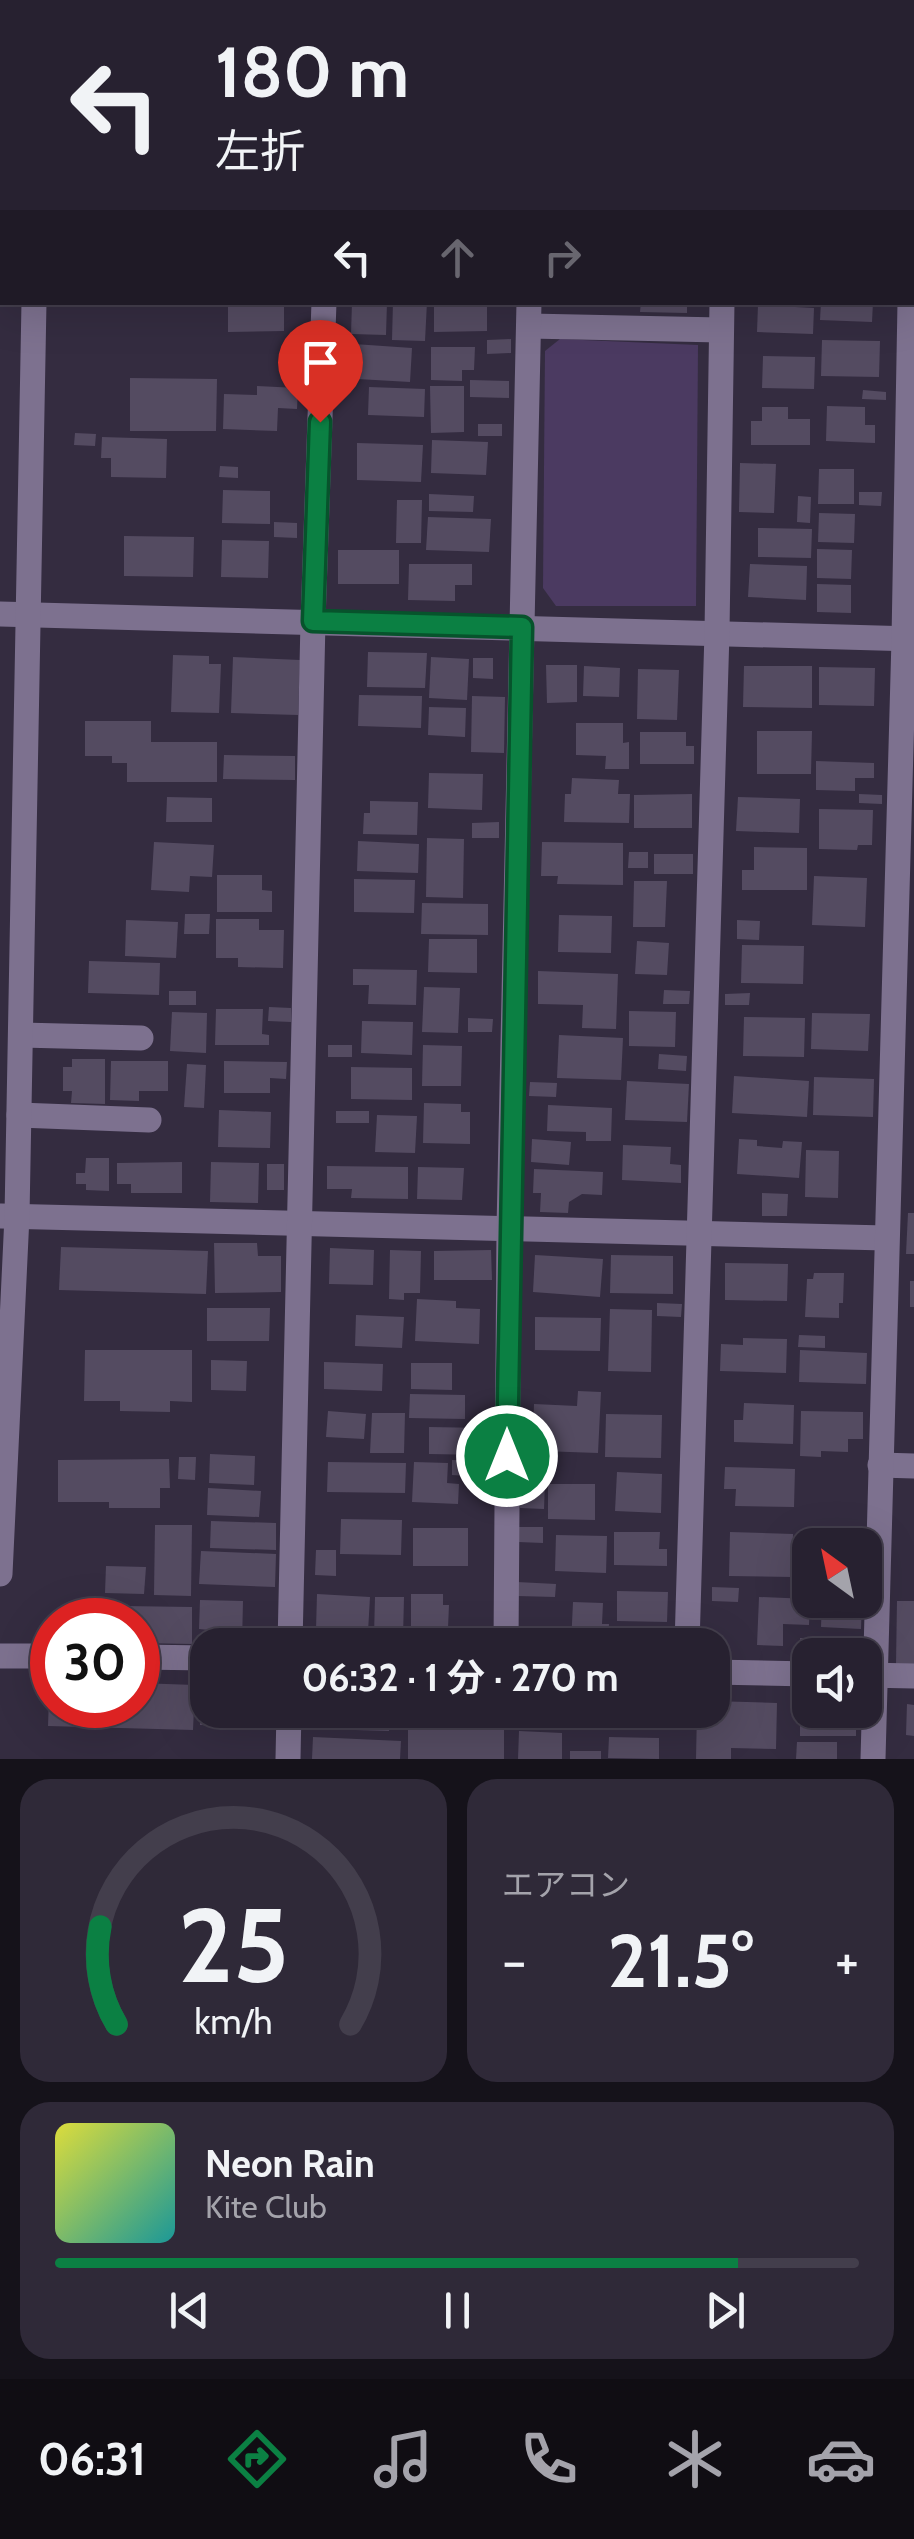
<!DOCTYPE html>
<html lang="ja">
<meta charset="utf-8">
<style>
:root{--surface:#272130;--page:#2f2938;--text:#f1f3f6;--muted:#a4a3ab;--line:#433e4c;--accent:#0b8043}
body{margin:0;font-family:Cabin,"Noto Sans JP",sans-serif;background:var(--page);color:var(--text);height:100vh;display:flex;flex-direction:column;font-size:38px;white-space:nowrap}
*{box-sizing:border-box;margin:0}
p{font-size:32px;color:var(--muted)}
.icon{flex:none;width:55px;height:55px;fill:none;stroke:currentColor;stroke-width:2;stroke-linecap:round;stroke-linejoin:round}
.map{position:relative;height:1759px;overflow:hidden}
.side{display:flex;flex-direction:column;gap:20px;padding:20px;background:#15121a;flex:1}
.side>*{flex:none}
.top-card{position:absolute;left:0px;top:0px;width:915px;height:305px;box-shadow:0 10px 40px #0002,0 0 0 2px var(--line);background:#272130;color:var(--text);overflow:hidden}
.needle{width:65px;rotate:327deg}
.buttons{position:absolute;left:792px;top:1528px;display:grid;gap:20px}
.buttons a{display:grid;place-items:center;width:90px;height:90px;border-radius:20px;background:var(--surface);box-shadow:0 10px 40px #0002,0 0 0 2px var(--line);font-size:50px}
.speed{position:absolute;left:30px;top:1598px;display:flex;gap:20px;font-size:50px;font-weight:700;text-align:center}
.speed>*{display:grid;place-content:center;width:130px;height:130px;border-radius:50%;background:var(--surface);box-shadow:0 10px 40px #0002,0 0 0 2px var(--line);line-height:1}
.speed .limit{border:15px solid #d22;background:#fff;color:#111}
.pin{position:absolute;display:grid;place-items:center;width:85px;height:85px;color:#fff;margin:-102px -42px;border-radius:50% 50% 50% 0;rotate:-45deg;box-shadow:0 0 10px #0007}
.pin .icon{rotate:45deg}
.me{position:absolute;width:110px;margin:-55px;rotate:0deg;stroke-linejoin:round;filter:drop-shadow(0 0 8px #0008)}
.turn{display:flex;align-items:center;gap:35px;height:210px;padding:0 50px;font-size:45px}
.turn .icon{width:130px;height:130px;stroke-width:2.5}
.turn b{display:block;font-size:70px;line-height:85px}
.lanes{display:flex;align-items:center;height:95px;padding:0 50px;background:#0003;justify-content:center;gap:50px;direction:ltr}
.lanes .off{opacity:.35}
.big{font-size:75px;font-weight:700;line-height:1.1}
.side .widget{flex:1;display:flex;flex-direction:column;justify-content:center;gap:15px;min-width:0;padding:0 35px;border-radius:30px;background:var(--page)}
.side .dial{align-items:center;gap:0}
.dial svg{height:260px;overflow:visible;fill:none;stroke:var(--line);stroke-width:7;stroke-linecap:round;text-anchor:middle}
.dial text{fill:var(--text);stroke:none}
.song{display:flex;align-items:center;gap:30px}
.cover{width:120px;height:120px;border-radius:15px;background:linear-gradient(135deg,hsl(60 70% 55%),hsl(180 70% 35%))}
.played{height:10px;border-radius:5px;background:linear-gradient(90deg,var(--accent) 85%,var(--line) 85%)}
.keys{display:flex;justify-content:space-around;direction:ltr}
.heat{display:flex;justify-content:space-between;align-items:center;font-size:55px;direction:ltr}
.side .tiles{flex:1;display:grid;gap:20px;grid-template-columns:1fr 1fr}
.widget:last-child{grid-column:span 2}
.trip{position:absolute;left:190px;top:1628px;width:540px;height:100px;border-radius:30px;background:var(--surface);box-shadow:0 10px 40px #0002,0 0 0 2px var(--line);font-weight:700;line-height:100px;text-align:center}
.dock{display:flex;height:160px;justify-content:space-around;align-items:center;background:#100d13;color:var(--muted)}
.dock .icon{width:70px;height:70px}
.dock .current{color:var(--accent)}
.dock b{font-size:45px;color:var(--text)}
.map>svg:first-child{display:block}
.green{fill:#4b3a61}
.building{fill:#544b61}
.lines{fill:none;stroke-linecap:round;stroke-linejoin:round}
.minor{stroke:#7d718f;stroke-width:25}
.route-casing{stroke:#07532c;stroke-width:25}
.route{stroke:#0b8043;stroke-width:18}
</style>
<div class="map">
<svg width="914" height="1759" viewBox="0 0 914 1759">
<rect width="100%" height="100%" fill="#342c40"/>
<polygon class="green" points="560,339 698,345 696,606 556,606 543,588 545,351"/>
<g class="building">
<polygon points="232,302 284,302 284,331 228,332 228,307 232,307"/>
<polygon points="352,302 387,302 386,335 351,334"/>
<polygon points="393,302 427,302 425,341 392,340"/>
<polygon points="434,302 487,302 487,331 434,332"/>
<polygon points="641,302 687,302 687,313 640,312"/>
<polygon points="821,302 873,302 872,322 820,320"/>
<polygon points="758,305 814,308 813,334 757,332"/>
<polygon points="511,339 511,353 487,354 487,340"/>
<polygon points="822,340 880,341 879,377 821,376"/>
<polygon points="354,344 412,348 410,382 340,378 342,356 353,357"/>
<polygon points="431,347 475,347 474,370 462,370 462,381 431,380"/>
<polygon points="763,356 815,357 814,389 762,388"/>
<polygon points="130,378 217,379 216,431 130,431"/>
<polygon points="470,380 509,381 509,398 470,397"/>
<polygon points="257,386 298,388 297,409 278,408 277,431 223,429 224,394 257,395"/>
<polygon points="430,386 464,386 464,432 431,433"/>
<polygon points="369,387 425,389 424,417 368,415"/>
<polygon points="863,390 886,392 886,400 862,399"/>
<polygon points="827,406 865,407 865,425 875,425 875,443 826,441"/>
<polygon points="762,407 788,407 788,419 810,419 810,445 751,445 751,421 762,421"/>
<rect x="478" y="424" width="24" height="12"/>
<polygon points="75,433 96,434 95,446 74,445"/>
<polygon points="102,437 167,439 166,478 111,477 111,458 101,458"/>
<polygon points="432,440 488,442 486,475 431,473"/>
<polygon points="357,443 423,445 421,482 357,480"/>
<polygon points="740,463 776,464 774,513 739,512"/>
<polygon points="220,466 238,467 238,478 219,477"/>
<polygon points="819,469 854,469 854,504 818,504"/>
<polygon points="223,490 270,491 270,524 222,523"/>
<polygon points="859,492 882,492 881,506 859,505"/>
<polygon points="429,494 474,496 473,512 429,511"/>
<polygon points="798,496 811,497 810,523 797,522"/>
<polygon points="397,500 422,500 421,543 396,543"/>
<polygon points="819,513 855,514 854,543 818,542"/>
<polygon points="428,517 491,519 489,552 426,550"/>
<polygon points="274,522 297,523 297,538 274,537"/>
<polygon points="758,528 812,529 811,558 758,557"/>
<polygon points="124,536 194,537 193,577 124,576"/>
<polygon points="222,540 269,541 268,578 221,577"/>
<polygon points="817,549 852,550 851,579 817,578"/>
<rect x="338" y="550" width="61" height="34"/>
<polygon points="409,564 472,564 472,585 455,585 455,601 408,600"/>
<polygon points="750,564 807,566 806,600 748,597"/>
<polygon points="817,584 851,585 851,613 817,612"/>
<polygon points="368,652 427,653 425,688 367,687"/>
<polygon points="173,655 209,656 209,664 221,664 219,713 171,712"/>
<polygon points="233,657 300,660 298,715 231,713"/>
<polygon points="431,657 469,659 467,700 429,698"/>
<polygon points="473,658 493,658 493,679 473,678"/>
<polygon points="546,665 577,665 577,702 547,703"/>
<polygon points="584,666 620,668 619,697 583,696"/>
<polygon points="744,666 812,666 812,708 743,707"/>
<polygon points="819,667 875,668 874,706 819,705"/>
<polygon points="638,669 679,670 677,720 637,719"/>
<polygon points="359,695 422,696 421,728 358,726"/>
<polygon points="472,696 505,697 504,753 471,752"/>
<polygon points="429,707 466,708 465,737 428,735"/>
<polygon points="85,721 151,721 151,742 217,742 217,782 127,782 127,763 112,763 112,756 85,756"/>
<polygon points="576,723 623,723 623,743 629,742 629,769 605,769 606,756 576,755"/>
<polygon points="757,731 812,731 811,774 757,774"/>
<polygon points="640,732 686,732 686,746 694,746 694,764 640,764"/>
<polygon points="224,755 295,756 295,780 223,779"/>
<polygon points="816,761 874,763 874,778 855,778 855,791 816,790"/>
<polygon points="429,773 483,774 482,810 428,808"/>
<polygon points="572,778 619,780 618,794 630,794 629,823 564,822 565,794 571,794"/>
<polygon points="692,794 692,828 634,828 634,795"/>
<polygon points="859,794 882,795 882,804 859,803"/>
<polygon points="167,797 212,798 212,822 166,822"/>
<polygon points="738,797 800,799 799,833 736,831"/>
<polygon points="370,801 418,802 417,835 363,834 364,813 370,813"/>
<polygon points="819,809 873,810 872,845 858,845 857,850 819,849"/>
<polygon points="499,822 499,838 472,838 472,823"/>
<polygon points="427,838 464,839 463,898 426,897"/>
<polygon points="358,841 419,844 418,873 357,871"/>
<polygon points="154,842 214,845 212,877 190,876 189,892 151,890"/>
<polygon points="542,842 623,843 623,885 557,884 558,876 541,876"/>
<polygon points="754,847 807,848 807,890 742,890 742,870 754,870"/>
<polygon points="629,852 648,852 648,868 628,868"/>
<rect x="654" y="854" width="39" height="20"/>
<polygon points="217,875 262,875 262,890 272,891 272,912 217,912"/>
<polygon points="814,876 867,878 865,927 812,925"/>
<polygon points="354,879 415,880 414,913 354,912"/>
<polygon points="634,881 667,881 665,927 633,927"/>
<polygon points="422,903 488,904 488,935 421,934"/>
<polygon points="185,914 210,914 209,934 184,934"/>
<polygon points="559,915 612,916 611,953 558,952"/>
<polygon points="216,919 259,919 259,930 284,930 283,968 238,967 238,958 216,958"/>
<polygon points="126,920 178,922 176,958 125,956"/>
<polygon points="737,920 760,921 759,940 737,939"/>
<polygon points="429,939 477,939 477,973 428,972"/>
<polygon points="637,941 669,943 667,975 635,974"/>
<polygon points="742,945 804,946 803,984 741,983"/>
<polygon points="89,961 160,963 159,995 88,993"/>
<polygon points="353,969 417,970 416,1005 368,1004 369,985 353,985"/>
<polygon points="538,971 618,974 616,1029 582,1028 583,1005 538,1004"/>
<polygon points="424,987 460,988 458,1033 422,1032"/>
<polygon points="664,990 690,991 689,1004 663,1004"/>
<rect x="169" y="991" width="27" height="14"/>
<polygon points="750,993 749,1005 725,1005 725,994"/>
<polygon points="269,1007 291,1008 291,1022 268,1021"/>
<polygon points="216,1009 263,1009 262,1034 269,1035 269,1045 215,1045"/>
<polygon points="629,1011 676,1012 675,1047 629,1046"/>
<polygon points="172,1012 207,1013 206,1053 170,1051"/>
<polygon points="812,1013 870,1014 868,1051 811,1049"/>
<polygon points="744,1017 805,1018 804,1057 743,1056"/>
<polygon points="468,1018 493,1019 492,1032 468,1032"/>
<polygon points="362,1021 413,1022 412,1055 361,1053"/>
<polygon points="559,1035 623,1038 621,1080 557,1078"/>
<rect x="328" y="1045" width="24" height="12"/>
<polygon points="423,1045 462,1046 461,1086 422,1086"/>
<polygon points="659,1054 687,1056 686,1071 658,1069"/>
<polygon points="72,1059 105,1059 105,1104 71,1103 72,1091 63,1091 63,1067 72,1067"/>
<polygon points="111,1061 168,1061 168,1091 139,1091 139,1101 110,1100"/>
<polygon points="224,1061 287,1062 286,1079 270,1078 270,1093 224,1093"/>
<polygon points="187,1064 206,1065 204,1108 184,1107"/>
<polygon points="351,1067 412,1068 412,1100 351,1099"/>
<polygon points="734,1076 809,1081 807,1117 732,1113"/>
<polygon points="814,1077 874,1079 873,1117 813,1115"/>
<polygon points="627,1081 689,1084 687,1122 625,1120"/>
<polygon points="530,1082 557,1083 556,1097 529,1096"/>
<polygon points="424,1103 461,1104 461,1112 470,1112 470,1144 423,1143"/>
<polygon points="548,1105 612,1108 611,1141 586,1141 586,1132 547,1131"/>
<polygon points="219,1110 271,1112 270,1148 218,1147"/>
<rect x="336" y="1111" width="33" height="12"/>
<polygon points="377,1115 417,1116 415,1153 375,1152"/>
<polygon points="532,1139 571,1142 569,1165 531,1162"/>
<polygon points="739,1139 757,1140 757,1146 782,1148 783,1141 802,1142 799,1178 737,1174"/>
<polygon points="623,1145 671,1147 670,1164 681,1165 681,1183 622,1180"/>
<polygon points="806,1150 839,1151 838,1198 805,1197"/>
<polygon points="86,1158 109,1158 109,1191 86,1190 86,1184 76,1184 76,1173 85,1173"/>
<polygon points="182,1162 182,1193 131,1193 131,1184 117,1184 117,1163"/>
<polygon points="211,1162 259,1163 258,1203 210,1202"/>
<rect x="267" y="1164" width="17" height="26"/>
<polygon points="327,1166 408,1167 408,1199 351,1198 352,1189 327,1189"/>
<polygon points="418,1167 464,1168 462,1200 417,1199"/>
<polygon points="534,1169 603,1172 602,1195 582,1194 569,1202 568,1213 540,1212 541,1193 533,1193"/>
<polygon points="762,1193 788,1194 787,1216 762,1216"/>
<polygon points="908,1213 914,1213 914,1254 906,1254"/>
<polygon points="214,1243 257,1243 258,1256 281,1256 281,1292 215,1293"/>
<polygon points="61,1247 208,1251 206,1294 59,1290"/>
<polygon points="330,1248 374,1250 373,1285 329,1284"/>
<polygon points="390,1250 421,1251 420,1293 404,1293 404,1300 389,1299"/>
<polygon points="491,1250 492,1280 434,1280 434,1251"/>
<polygon points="535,1255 603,1259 600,1297 533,1292"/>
<polygon points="611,1255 673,1256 673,1294 610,1293"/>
<polygon points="725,1263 788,1264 787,1301 725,1300"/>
<polygon points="814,1273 844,1273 843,1303 839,1303 839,1318 805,1317 807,1279 813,1279"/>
<rect x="910" y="1281" width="4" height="26"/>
<polygon points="417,1299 456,1301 456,1308 480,1309 479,1344 415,1341"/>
<polygon points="657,1303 682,1304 681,1317 657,1316"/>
<polygon points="207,1308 270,1308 269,1341 207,1341"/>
<polygon points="610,1309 652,1310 651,1372 608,1371"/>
<polygon points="356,1315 404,1317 402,1348 355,1346"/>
<polygon points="535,1317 601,1318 600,1351 535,1350"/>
<polygon points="799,1335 825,1336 825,1348 798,1347"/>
<polygon points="743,1338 787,1339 786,1373 720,1371 721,1344 743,1345"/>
<polygon points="85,1350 192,1350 192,1402 170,1401 170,1412 120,1411 120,1401 84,1401"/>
<polygon points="800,1350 867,1353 866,1384 799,1382"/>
<polygon points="211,1360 247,1361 246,1391 211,1390"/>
<polygon points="324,1362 383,1364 382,1391 324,1389"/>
<polygon points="411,1363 452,1363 452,1390 411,1389"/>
<polygon points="578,1391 601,1392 598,1453 541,1451 542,1434 533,1434 534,1404 577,1406"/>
<polygon points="410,1394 465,1395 465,1419 409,1418"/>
<polygon points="744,1403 794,1405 793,1444 734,1442 734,1420 743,1420"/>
<polygon points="328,1411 366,1414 364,1439 326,1437"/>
<polygon points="801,1411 863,1412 863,1439 848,1439 848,1452 821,1451 821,1457 800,1456"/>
<polygon points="372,1413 405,1413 404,1453 370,1453"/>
<polygon points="606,1414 662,1415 661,1458 605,1457"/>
<polygon points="429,1427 485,1428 484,1455 429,1454"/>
<polygon points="210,1454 255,1456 254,1485 209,1483"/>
<polygon points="179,1457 196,1457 195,1480 178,1479"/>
<polygon points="169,1459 170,1488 160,1488 160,1508 109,1508 109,1502 58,1502 58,1460"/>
<polygon points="452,1460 484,1461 484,1477 452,1475"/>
<polygon points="328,1462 406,1463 405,1493 327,1492"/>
<polygon points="414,1462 448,1463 447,1483 459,1484 458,1504 412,1502"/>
<polygon points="725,1467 795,1469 794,1507 735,1506 736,1489 724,1489"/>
<polygon points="617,1472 662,1474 661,1513 615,1511"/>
<polygon points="521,1481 545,1482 544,1509 520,1508"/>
<polygon points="548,1484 595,1484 595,1520 548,1519"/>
<polygon points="208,1488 261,1491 259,1517 207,1515"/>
<polygon points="341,1519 402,1520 401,1555 340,1554"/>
<polygon points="211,1521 276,1523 276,1550 210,1548"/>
<polygon points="155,1525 192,1525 191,1596 154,1595"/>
<polygon points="519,1527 543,1527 543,1543 518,1542"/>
<rect x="413" y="1528" width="55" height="38"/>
<polygon points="614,1532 660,1532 659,1549 667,1549 667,1566 614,1565"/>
<polygon points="730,1532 793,1534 792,1577 729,1576"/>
<polygon points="803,1533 860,1533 860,1545 810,1545 810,1580 803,1580"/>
<polygon points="556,1535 607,1536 606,1573 555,1571"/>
<polygon points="316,1550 336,1550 336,1576 315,1575"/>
<polygon points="201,1551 276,1554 275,1587 199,1584"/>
<polygon points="106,1566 146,1567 144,1594 105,1593"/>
<polygon points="517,1582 556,1584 555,1597 517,1596"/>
<polygon points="712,1587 739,1588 738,1602 712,1601"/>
<polygon points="617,1591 668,1592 667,1622 617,1621"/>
<polygon points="317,1594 370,1597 368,1632 316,1630"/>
<polygon points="411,1594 443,1594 443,1605 449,1605 448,1628 411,1627"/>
<polygon points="375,1597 404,1597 403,1637 374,1636"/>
<polygon points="759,1597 810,1599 809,1625 783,1624 783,1646 757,1645"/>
<polygon points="200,1600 243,1601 242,1643 209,1642 209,1630 199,1629"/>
<polygon points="822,1600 862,1600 861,1629 821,1627"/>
<polygon points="70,1601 119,1602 118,1620 69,1620"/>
<polygon points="897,1601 914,1601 914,1664 896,1664"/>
<polygon points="573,1602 603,1603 602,1624 609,1624 608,1645 571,1645"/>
<polygon points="123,1606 192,1607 192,1644 138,1643 138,1620 123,1620"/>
<polygon points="800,1638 830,1639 830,1655 800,1659"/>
<polygon points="202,1672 208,1672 208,1710 265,1710 265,1727 200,1725"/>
<polygon points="138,1683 195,1685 193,1730 48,1726 49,1697 52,1697 52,1705 138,1705"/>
<polygon points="712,1701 777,1703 776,1749 731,1748 731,1759 696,1759 697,1710 712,1710"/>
<polygon points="800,1703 810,1703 810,1710 856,1710 856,1736 800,1736"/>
<polygon points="907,1704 914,1705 914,1736 906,1735"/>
<polygon points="317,1710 390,1710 389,1731 355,1730 355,1717 317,1716"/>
<polygon points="576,1710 602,1710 601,1729 575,1729"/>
<polygon points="609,1710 676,1710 676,1730 608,1729"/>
<polygon points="408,1712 441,1712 441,1724 504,1723 504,1759 408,1759"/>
<polygon points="519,1731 562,1733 562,1759 518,1759"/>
<polygon points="313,1737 401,1741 400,1759 312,1759"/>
<polygon points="609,1737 659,1738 659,1759 608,1758"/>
<polygon points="797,1742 837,1742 837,1759 796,1759"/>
<rect x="570" y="1751" width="31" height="8"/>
</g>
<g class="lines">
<g class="minor">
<polyline points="41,2 41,0"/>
<polyline points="333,2 333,0"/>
<polyline points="536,2 536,0"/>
<polyline points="734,2 734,0"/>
<polyline points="0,101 2,101"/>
<polyline points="912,162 914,69"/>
<polyline points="529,326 721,330"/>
<polyline points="0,614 914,639"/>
<polyline points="21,1035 141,1038"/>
<polyline points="19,1115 149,1120"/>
<polyline points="1,1216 886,1238"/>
<polyline points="880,1465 914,1466"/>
<polyline points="0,1574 17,1216 34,302"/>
<polyline points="290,1645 313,621 324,302"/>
<polyline points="506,1645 509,1228 529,302"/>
<polyline points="687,1645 717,632 722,302"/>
<polyline points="0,1656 52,1656"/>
<polyline points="138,1657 208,1658"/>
<polyline points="712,1672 810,1674"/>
<polyline points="865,1675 914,1676"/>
<polyline points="288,1759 289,1710"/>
<polyline points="873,1759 904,639 910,302"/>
</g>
</g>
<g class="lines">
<g class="route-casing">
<polyline id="route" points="320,422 313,621 522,627 507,1456"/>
</g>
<use href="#route" class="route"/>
</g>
</svg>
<div class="buttons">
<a><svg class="needle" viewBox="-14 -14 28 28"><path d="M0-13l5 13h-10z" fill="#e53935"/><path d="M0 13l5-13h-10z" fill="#a4a3ab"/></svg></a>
<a><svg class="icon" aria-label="sound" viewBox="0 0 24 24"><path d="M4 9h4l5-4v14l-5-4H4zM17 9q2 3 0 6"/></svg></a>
</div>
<div class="speed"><div class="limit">30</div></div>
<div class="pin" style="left:320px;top:422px;background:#d93025"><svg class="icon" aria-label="arrive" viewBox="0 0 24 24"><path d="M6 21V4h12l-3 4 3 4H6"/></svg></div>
<svg class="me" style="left:507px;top:1456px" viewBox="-20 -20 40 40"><circle r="17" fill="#0b8043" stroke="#fff" stroke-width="3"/><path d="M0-11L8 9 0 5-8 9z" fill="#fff"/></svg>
<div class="trip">06:32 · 1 分 · 270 m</div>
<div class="top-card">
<div class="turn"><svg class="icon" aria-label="left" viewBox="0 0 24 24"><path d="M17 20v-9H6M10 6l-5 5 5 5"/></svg><div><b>180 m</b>左折</div></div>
<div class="lanes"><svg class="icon" aria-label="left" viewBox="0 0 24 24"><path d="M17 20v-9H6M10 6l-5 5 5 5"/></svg><svg class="icon off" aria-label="ahead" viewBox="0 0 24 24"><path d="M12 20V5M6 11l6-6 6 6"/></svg><svg class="icon off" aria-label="right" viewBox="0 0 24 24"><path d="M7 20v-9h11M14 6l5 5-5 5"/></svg></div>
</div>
</div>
<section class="side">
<div class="tiles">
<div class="widget dial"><svg viewBox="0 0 100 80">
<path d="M14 69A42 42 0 1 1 86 69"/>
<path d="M14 69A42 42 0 0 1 9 39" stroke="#0b8043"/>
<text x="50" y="56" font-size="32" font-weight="700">25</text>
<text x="50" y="72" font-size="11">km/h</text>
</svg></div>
<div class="widget"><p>エアコン</p>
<div class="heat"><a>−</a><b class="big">21.5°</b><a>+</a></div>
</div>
<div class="widget">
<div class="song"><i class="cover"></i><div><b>Neon Rain</b><p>Kite Club</p></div></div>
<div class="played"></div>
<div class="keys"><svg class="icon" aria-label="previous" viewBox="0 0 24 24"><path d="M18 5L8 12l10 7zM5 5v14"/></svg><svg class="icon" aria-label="pause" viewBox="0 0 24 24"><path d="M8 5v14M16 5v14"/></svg><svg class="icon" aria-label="next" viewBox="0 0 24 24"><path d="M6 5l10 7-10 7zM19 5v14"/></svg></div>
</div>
</div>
</section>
<nav class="dock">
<b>06:31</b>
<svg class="icon current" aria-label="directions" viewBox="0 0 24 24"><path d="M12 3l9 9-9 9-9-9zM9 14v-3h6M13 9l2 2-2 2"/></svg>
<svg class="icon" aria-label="music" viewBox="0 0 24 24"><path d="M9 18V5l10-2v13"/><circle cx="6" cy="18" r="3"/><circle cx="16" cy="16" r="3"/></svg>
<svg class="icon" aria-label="phone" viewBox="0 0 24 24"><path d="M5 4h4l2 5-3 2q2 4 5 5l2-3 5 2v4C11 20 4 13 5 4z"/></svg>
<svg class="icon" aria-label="climate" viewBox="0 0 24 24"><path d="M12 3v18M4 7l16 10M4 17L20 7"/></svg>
<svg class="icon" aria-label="car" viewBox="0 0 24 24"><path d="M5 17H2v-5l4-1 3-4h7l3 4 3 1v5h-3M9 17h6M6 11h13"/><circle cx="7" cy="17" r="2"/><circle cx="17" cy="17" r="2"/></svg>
</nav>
